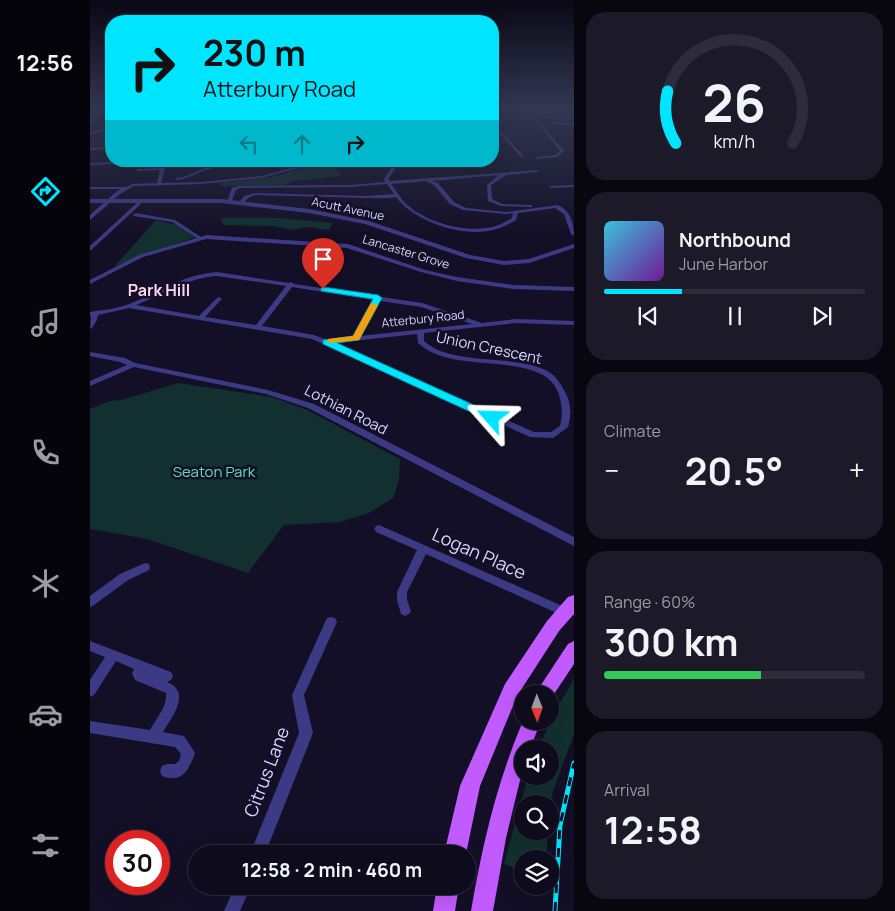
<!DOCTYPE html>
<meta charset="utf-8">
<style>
:root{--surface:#0e0b1c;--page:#1c1929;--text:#f1f3f6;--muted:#9b9ba3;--line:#2e2b3b;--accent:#00e5ff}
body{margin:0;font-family:Manrope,sans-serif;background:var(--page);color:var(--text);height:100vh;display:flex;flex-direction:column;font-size:19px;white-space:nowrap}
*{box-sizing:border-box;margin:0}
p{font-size:16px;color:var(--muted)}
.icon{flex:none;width:28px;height:28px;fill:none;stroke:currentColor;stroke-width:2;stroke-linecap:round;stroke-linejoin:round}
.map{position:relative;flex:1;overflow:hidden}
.details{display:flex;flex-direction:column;gap:12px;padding:12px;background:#08060f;width:321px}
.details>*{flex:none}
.top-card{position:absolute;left:15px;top:15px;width:394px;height:152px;border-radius:20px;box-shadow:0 5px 20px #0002,0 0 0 1px var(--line);background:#00e5ff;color:#111;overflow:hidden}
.needle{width:32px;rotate:179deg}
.fabs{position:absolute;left:424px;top:685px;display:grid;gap:10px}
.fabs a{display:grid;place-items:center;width:45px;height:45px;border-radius:50%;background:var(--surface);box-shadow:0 5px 20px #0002,0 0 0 1px var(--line);font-size:25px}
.speed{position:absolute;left:15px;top:830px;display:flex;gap:10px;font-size:25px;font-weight:700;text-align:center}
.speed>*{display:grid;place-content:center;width:65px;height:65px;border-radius:50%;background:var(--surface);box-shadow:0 5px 20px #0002,0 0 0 1px var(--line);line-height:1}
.speed .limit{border:8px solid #d22;background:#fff;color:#111}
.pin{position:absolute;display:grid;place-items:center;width:42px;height:42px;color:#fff;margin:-51px -21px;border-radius:50% 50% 50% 0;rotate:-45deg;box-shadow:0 0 5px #0007}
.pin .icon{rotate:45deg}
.me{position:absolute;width:55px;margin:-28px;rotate:295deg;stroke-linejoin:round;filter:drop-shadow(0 0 4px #0008)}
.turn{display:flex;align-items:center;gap:18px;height:105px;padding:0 15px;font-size:22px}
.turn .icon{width:65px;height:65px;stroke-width:2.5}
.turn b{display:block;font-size:35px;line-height:42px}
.lanes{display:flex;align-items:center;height:48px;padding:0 15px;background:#0003;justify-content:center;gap:25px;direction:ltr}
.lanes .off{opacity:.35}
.big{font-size:38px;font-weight:700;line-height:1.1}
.details .tile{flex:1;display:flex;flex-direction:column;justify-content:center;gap:8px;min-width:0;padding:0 18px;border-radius:20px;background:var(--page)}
.details .dial{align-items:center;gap:0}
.dial svg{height:130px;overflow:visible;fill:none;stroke:var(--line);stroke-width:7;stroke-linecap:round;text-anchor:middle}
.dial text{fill:var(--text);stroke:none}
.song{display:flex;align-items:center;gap:15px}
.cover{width:60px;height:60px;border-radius:8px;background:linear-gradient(135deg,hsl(190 70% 55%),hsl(280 70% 35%))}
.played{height:5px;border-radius:2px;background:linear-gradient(90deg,var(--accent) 30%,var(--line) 30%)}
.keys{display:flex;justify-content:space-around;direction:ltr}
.heat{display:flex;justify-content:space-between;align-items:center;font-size:28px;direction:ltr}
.charge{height:8px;border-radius:4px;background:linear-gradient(90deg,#34c759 60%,var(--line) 0)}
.trip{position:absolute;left:98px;top:845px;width:288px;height:50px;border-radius:25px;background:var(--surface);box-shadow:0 5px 20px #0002,0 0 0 1px var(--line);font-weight:700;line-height:50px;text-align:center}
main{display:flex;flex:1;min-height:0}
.tabs{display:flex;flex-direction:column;width:90px;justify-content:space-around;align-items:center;background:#06040b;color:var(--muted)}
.tabs .icon{width:35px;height:35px}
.tabs .active{color:var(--accent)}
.tabs b{font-size:22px;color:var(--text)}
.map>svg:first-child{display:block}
.green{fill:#12302f}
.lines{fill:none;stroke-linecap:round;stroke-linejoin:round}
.minor{fill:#3d3a85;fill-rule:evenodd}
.tertiary{fill:#3d3a85;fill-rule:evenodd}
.primary{fill:#c25bff;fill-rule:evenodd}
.rail-casing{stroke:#00e5ff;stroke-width:5}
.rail{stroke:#130f26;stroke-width:3;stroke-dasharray:9;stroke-linecap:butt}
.route{fill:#00e5ff;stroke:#0095a6}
.slow{fill:#f59e0b}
.labels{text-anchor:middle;stroke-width:5;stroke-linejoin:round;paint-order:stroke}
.far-street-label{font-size:12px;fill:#d9d4ff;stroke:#130f26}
.street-label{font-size:15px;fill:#d9d4ff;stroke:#130f26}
.park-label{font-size:15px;fill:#5fe0c0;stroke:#130f26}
.far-district-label{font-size:16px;font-weight:bold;fill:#ffd6f0;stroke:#130f26}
.near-street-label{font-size:18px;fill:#d9d4ff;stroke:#130f26}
</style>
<main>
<nav class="tabs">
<b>12:56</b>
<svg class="icon active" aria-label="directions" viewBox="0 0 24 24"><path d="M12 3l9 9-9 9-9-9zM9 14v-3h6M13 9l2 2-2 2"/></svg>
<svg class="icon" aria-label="music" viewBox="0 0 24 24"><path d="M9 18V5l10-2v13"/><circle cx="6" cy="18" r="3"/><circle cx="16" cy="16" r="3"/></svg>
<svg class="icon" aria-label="phone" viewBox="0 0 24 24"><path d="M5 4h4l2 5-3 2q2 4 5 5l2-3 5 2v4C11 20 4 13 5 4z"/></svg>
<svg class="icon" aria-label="climate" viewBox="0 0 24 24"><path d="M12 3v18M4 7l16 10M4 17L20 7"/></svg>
<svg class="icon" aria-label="car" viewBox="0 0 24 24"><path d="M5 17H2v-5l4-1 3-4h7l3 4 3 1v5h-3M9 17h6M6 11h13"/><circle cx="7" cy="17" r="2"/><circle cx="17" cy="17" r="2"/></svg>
<svg class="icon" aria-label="filters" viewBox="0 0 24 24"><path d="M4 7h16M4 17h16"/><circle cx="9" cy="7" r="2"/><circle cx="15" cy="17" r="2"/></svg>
</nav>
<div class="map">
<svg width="484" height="911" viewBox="0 0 484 911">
<rect width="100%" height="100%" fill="#130f26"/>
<g class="green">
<polygon points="238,161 249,164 247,171 252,172 249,176 205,181 193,185 132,186 129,183 179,178"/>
<polygon points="134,218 188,218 243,223 239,230 218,227 202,230 183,226 134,225 131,221"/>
<polygon points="66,220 90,226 106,237 49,257 24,267"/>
<polygon points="88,383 182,397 217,410 310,459 309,480 303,498 279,513 250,522 194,525 158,573 57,539 0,529 0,409 20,401 31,400"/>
<polygon points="484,679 484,734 463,791 460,813 460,804 432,804 432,831 457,831 457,859 432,859 432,871 414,864 438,776 460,776 460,749 448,749 463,715"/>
</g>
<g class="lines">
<g class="minor">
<polygon points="13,107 16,107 0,123 0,120"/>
<polygon points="402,107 418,107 402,109"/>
<polygon points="484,107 484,108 444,116 474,151 467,157 446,159 447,157 465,155 470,151 441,114"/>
<polygon points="402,121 433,155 433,157 431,157 402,125"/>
<polygon points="461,122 484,123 484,125 462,124"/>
<polygon points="21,127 21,129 0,135 0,133"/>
<polygon points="21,147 21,149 0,150 0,148"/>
<path d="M38,161H89L126,166L153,161H164L126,168C117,167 99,179 87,180L85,178L94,177L117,167L77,162L0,165V163Z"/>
<path d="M187,161C195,161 201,164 208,165C216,166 225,161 234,161L172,178L112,184L44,186L30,194L0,220V215L26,192L31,189H0V187H36L43,184L67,183L70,170L48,171L46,169L75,168L71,183L112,182L172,176L205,167Z"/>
<path d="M315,161H321L306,168L298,179L300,181L449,170L447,172L416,175L401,185L402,199L412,204L442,205V207H440L411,206L398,201L397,185L409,175L342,181L348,183L364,202L376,208L416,212L468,205C480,210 484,223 484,236L481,234L474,214L465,208L428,213L426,220C417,225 408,230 397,231C368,236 323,220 306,197L300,198H276L165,195L158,198L153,204L149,203L154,196L165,193L276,196L304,194L297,184L260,187L150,188L146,190L141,203L137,202L142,188L149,186L260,185L295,182L294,179L302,166ZM336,181L344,185L360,204L373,210L416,214L423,213L422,218C414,223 406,227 396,228C370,232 334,221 315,203C310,197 306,191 301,184Z"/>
<polygon points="484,185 484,187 461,188 459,187 461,186"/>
<polygon points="49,201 53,202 0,251 0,246"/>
<polygon points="46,213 85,220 111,237 116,235 258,244 335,270 367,277 424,285 484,287 484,291 424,289 367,281 331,272 257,248 116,239 53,257 0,284 0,280 49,255 107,238 82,222 44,216 43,215"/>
<path d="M127,272L199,283L201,282L204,284L332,303L392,323L426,319L484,321V325L426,323L334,333V341C362,367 426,353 459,372C466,376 470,383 474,390C481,401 482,414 478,427L463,438L440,437L222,339L39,308L8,315L7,320L2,328L0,329L1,316H0V312C13,310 26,309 39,304C70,292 92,275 127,272ZM127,276L196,286L166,325L115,317L131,300L132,299L129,297L127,298L109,316L46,305C74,294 97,278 127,276ZM202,287L284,300L263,337L237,340L224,335L172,326ZM290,301L331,307L382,324L270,336ZM327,334L328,343C358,371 417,356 453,375C470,384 475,408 470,426L461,432H444L244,343Z"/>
<polygon points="0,352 35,358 45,363 178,390 224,404 484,537 484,546 218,408 176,394 44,367 0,386 0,381 37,365 30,362 0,356"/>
<polygon points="289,525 479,609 481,612 479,615 475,617 471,615 336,554 317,592 317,600 321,611 319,614 315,616 311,614 307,600 307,592 327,550 286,532 284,529 286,526"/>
<polygon points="55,563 59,564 60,567 59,570 38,580 4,605 0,607 0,596 30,574"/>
<polygon points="241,617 245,618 247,622 214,695 223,733 175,854 160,854 209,733 202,695 237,618"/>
<path d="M0,641L81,672L83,676L81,680L77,682C102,692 82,717 73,732L94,736L105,753C99,769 93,784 72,776L70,771L72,766L77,764H85L89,761L91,754L85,747L0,733V721L60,730C66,719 78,705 76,693L45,680L42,673L44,669L26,661L4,695L0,697V680L15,657L0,651Z"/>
<polygon points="145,886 161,886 150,911 134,911"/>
</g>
<polygon class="tertiary" points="0,199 132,199 219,209 279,221 380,255 414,261 439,259 484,244 484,248 439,263 414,265 376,258 275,224 219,213 132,203 0,203"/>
<g class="primary">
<polygon points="484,595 484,614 469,631 427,696 390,786 376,854 354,854 370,786 415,684 457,621 478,597"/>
<polygon points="484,641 484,664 460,700 460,694 445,694 478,644"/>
<path d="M433,721H451L440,749H432V772L416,838L403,911H381C392,846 407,782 433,721Z"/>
<polygon points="347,886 369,886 365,911 343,911"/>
</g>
<g class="rail-casing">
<polyline id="rail" points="465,911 470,825 484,763"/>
</g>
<use href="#rail" class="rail"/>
</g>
<linearGradient id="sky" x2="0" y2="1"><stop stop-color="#0a0815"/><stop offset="0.46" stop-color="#333752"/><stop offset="1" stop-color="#333752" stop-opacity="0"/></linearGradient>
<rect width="484" height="234" fill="url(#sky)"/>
<polygon class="route" points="233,287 288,295 292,298 269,340 247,343 406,415 407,418 406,420 398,420 233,344 233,340 263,336 283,299 231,291 231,288"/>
<polygon class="slow" points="281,303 288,305 269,340 238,343 238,339 263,336"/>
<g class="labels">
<g class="far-street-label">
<text transform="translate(258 209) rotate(12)" y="4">Acutt Avenue</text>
<text transform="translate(316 252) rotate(17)" y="4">Lancaster Grove</text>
<text transform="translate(333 319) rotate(-6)" y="4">Atterbury Road</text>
</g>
<g class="street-label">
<text transform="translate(399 348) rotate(12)" y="5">Union Crescent</text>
<text transform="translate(256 410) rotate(27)" y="5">Lothian Road</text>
</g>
<g class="park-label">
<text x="124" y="477">Seaton Park</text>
</g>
<g class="far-district-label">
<text x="69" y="296">Park Hill</text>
</g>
<g class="near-street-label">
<text transform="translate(389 554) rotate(24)" y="6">Logan Place</text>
<text transform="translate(177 772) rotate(-69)" y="6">Citrus Lane</text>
</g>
</g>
</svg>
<div class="fabs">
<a><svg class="needle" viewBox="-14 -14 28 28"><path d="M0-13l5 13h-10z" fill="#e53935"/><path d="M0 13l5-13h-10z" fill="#9b9ba3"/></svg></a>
<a><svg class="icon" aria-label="sound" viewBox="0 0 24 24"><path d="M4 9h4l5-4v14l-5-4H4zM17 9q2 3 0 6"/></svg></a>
<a><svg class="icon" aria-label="search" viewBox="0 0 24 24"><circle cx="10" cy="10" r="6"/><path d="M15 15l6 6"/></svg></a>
<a><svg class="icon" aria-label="layers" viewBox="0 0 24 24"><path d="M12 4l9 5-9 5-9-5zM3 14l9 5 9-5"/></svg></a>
</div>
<div class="speed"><div class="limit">30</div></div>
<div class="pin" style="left:233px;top:289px;background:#d93025"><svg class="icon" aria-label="arrive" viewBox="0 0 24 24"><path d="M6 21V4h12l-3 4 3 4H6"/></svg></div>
<svg class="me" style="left:402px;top:418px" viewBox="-20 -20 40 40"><path d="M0-17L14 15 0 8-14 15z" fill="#00e5ff" stroke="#fff" stroke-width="4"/></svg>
<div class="trip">12:58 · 2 min · 460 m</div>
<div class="top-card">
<div class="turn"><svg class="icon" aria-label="right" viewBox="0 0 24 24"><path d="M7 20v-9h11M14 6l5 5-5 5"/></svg><div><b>230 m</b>Atterbury Road</div></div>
<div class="lanes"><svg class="icon off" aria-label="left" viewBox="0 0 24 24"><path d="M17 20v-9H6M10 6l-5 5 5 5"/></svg><svg class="icon off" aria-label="ahead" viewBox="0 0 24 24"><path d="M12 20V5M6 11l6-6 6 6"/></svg><svg class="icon" aria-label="right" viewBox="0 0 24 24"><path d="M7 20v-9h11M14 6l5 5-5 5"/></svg></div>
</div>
</div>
<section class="details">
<div class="tile dial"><svg viewBox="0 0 100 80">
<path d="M14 69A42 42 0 1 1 86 69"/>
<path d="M14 69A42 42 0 0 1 9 37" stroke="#00e5ff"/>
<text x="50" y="56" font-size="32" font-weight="700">26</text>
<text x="50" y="72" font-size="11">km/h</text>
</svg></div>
<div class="tile">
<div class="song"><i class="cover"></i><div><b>Northbound</b><p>June Harbor</p></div></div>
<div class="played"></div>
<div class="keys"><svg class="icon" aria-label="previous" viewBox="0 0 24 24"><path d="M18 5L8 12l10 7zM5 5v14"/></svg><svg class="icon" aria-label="pause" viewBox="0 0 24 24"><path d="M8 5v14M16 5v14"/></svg><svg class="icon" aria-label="next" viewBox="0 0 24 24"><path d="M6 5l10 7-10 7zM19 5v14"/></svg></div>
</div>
<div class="tile"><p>Climate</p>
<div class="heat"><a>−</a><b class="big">20.5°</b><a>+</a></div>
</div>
<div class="tile"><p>Range · 60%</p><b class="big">300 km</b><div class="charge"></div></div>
<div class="tile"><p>Arrival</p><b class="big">12:58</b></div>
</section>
</main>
